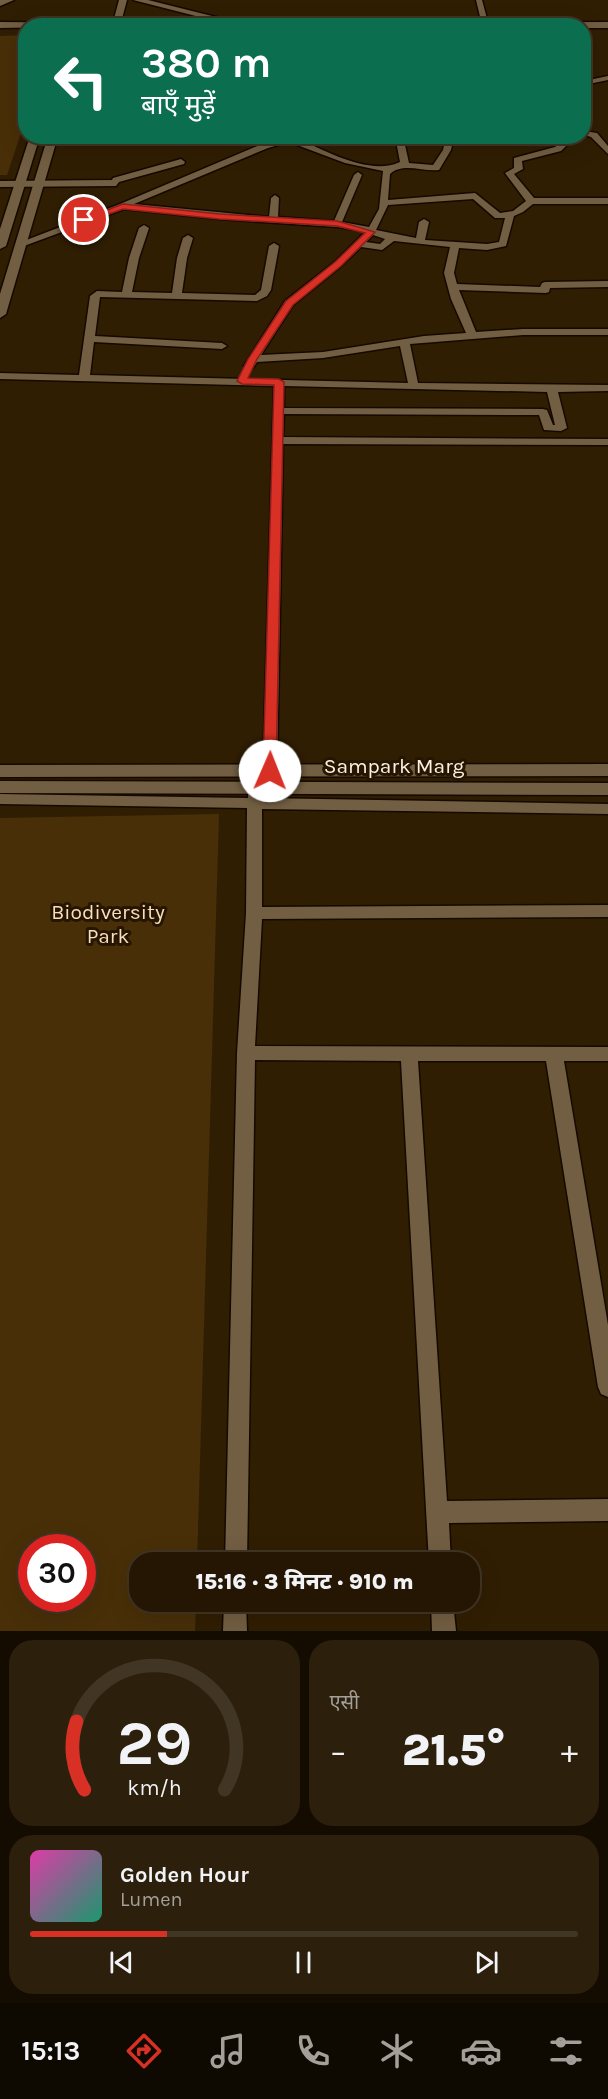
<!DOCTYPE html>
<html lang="hi">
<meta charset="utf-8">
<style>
:root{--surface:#241602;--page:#2c1f0c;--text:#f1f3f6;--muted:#a39f99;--line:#413524;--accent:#d93025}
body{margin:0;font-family:Karla,"Noto Sans Devanagari",sans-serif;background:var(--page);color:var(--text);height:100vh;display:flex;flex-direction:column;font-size:22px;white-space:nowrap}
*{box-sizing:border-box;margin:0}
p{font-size:20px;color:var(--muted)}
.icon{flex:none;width:33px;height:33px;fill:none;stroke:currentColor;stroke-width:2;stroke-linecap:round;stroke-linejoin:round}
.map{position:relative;height:1631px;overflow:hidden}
.details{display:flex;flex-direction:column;gap:9px;padding:9px;background:#140c01;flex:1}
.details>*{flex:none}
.banner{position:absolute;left:18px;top:18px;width:573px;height:126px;border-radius:24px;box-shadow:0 6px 24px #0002,0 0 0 2px var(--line);background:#0b6e4f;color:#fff;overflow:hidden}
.speed{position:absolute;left:18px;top:1534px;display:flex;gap:12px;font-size:30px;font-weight:700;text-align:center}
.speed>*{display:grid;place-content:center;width:78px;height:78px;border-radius:50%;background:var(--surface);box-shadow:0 6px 24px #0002,0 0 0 2px var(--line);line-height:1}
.speed .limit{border:9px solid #d22;background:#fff;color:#111}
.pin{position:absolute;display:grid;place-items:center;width:51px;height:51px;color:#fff;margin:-26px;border:3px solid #fff;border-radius:50%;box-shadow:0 2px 6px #0007}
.me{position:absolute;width:66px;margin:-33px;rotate:1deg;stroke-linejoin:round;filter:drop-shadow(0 0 4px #0008)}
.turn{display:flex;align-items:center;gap:21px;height:126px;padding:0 24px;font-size:27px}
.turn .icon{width:78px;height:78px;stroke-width:2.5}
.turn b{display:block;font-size:42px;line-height:51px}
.big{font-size:45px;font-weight:800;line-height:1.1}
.details .tile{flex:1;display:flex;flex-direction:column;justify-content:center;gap:9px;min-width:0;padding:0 21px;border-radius:24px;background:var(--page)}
.details .dial{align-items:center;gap:0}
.dial svg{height:156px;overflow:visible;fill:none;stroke:var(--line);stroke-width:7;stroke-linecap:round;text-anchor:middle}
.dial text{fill:var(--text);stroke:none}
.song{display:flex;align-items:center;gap:18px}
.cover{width:72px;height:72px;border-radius:9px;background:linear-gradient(135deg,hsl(320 70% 55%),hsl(160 70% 35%))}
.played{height:6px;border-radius:3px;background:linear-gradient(90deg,var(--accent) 25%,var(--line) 25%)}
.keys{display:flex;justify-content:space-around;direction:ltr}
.heat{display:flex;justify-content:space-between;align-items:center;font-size:33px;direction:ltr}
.details .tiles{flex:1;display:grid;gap:9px;grid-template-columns:1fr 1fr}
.tile:last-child{grid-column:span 2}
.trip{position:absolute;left:129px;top:1552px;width:351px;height:60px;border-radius:24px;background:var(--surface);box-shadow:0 6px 24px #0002,0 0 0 2px var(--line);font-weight:800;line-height:60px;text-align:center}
.dock{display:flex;height:96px;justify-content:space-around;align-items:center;background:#0e0901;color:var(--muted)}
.dock .icon{width:42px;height:42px}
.dock .active{color:var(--accent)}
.dock b{font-size:27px;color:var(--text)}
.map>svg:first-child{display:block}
.green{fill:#482f08;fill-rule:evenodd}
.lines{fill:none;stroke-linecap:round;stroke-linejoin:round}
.street-casing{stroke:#150900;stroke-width:3}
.secondary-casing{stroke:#150900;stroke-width:3}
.street{fill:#725e42;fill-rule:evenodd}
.secondary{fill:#725e42;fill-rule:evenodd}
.route{fill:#d93025;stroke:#8d1f18;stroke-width:1.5}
.labels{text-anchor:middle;stroke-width:6;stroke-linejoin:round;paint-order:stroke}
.street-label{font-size:21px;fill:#fbefdf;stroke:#261500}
.park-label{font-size:21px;fill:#f9debb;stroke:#261500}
</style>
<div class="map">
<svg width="608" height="1631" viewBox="0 0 608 1631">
<rect width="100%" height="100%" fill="#301e03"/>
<g class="green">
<polygon points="25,35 25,121 7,175 0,175 0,36"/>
<path d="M219,814L197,1563H140V1602H196L195,1631H0V818ZM32,1548H82V1599H32Z"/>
</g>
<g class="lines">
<g class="street-casing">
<g id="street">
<polygon points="476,0 482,0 489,26 482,25"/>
<polygon points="608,76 608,80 584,85 584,81"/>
<polygon points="584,131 597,133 608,146 608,154 591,137 584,135"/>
<polygon points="127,136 137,136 139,139 163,136 138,144"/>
<path d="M305,136L298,139C327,151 369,176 400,162L395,136H403L409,163L433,165L443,150L446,136H454L451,150L439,170C423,172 403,162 390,174L388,200L475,193L500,213L513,211L526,201L505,173L514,168V158L555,147L558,145L560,136H568L566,146L561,151L522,161L523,169L514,174L534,198H608V204H533L523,212L514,216L506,246L487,250L459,248L454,273L457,284L540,287L542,283L545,282L608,281V287L550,288L549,292L546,293L459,290L476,332L523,329H608V335H523L410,344L418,383L608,385V391L558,392L567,428L561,431L544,430L539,415L284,414L283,437L608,439V445L283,444L277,771L270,776L263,771L274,386L0,379V373L79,375L90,296L97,291L122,292L129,258L139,228L144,225L149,228L139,258L132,292L172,293L177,258L183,238L188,235L193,238L187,258L182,293L255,295L261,290L269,246L274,243L279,246L271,290L267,296L257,301L100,297L95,336L222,343L227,346L222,349L94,342L90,375L408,383L400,346L323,358L257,362L253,368L249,369L244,366L285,301L335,262L365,232L363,231L337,227L219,219L124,209L24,246L16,244L120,204L262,144L289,137ZM289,142L345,163L383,171L379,209L369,227L342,222L362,175L358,172L354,175L334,221L278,217L279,198L275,195L271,198L269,217L134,204L268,148ZM473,199L495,218H505L499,242L487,244L425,240L429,222L424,219L419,222L416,238L376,230L388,205ZM373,235L385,239L380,244L366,242ZM394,241L450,247L444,273L451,299L466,333L424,336L323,352L261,355L293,305L341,266L361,247L382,250ZM284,386L547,392L555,425H553L547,410L543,409L284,408Z"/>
<polygon points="181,159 185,162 184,164 119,182 116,186 0,187 0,181 112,180 113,178"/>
<polygon points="255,783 262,788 262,798 608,804 608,814 262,809 262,907 608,905 608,917 262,919 255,1046 608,1047 608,1061 564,1061 608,1325 608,1397 601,1394 598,1387 546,1061 418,1061 447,1501 608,1499 608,1521 449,1523 451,1563 429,1563 401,1061 255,1060 247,1563 225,1563 237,1053 246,913 247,808 0,804 0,794 248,798 248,788"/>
<polygon points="224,1602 246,1602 247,1631 223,1631"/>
<polygon points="431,1602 453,1602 456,1631 432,1631"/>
</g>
</g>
<g class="secondary-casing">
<g id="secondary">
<polygon points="0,0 14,0 0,6"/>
<polygon points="119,0 127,0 120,26 112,26"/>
<polygon points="133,0 148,0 252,26 235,26"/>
<polygon points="0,22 107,23 111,26 0,28"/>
<polygon points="608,22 608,28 584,28 584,26 425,26 429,23"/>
<polygon points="30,136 40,136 6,246 0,249 0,229"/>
<polygon points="48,136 58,136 6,314 0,318 0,294"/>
<polygon points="608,764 608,776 0,777 0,765"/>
<polygon points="0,781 608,783 608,795 0,793"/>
</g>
</g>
<use href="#street" class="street"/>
<use href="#secondary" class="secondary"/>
</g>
<polygon class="route" points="123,204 219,214 337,221 375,232 341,266 293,305 257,359 248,378 279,379 284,382 276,771 270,775 263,771 274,385 242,384 237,381 248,359 286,301 335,262 365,233 337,226 219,219 123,209 87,222 80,220"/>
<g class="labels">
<g class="street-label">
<text x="394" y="773">Sampark Marg</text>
</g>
<g class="park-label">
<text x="108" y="919">Biodiversity<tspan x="108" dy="24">Park</tspan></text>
</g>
</g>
</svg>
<div class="speed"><div class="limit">30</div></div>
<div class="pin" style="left:84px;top:220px;background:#d93025"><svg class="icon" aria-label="arrive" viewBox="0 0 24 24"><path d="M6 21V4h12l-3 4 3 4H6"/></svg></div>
<svg class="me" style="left:270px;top:771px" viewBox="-20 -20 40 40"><circle r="19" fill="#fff"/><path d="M0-13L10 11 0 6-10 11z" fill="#d93025"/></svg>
<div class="trip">15:16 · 3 मिनट · 910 m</div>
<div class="banner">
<div class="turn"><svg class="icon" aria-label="left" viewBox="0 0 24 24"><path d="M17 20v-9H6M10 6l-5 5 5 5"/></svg><div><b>380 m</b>बाएँ मुड़ें</div></div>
</div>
</div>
<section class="details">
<div class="tiles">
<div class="tile dial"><svg viewBox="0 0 100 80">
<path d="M14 69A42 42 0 1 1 86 69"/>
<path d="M14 69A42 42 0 0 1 10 34" stroke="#d93025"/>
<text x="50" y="56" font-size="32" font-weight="700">29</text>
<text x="50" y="72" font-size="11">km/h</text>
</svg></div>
<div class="tile"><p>एसी</p>
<div class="heat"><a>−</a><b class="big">21.5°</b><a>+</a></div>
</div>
<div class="tile">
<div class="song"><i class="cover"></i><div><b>Golden Hour</b><p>Lumen</p></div></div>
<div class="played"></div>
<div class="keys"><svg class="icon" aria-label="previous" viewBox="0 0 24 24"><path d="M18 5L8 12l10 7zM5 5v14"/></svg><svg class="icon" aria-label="pause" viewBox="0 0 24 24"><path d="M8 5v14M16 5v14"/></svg><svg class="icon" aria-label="next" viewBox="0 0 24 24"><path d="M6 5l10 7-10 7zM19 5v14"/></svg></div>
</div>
</div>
</section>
<nav class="dock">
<b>15:13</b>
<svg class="icon active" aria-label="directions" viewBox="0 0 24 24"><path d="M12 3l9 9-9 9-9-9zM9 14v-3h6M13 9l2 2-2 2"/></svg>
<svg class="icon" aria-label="music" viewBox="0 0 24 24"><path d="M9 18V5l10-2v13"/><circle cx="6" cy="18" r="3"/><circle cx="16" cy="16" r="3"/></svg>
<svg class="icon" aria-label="phone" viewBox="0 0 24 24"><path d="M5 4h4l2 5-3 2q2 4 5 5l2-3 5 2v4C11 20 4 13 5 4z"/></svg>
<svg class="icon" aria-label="climate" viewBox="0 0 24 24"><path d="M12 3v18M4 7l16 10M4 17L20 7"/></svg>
<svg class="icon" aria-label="car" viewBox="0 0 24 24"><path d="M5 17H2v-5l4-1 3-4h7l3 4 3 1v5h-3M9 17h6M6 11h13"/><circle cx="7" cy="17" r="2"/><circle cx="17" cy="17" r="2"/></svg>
<svg class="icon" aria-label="filters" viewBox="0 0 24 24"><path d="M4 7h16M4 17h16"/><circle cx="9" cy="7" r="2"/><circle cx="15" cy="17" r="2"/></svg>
</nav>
